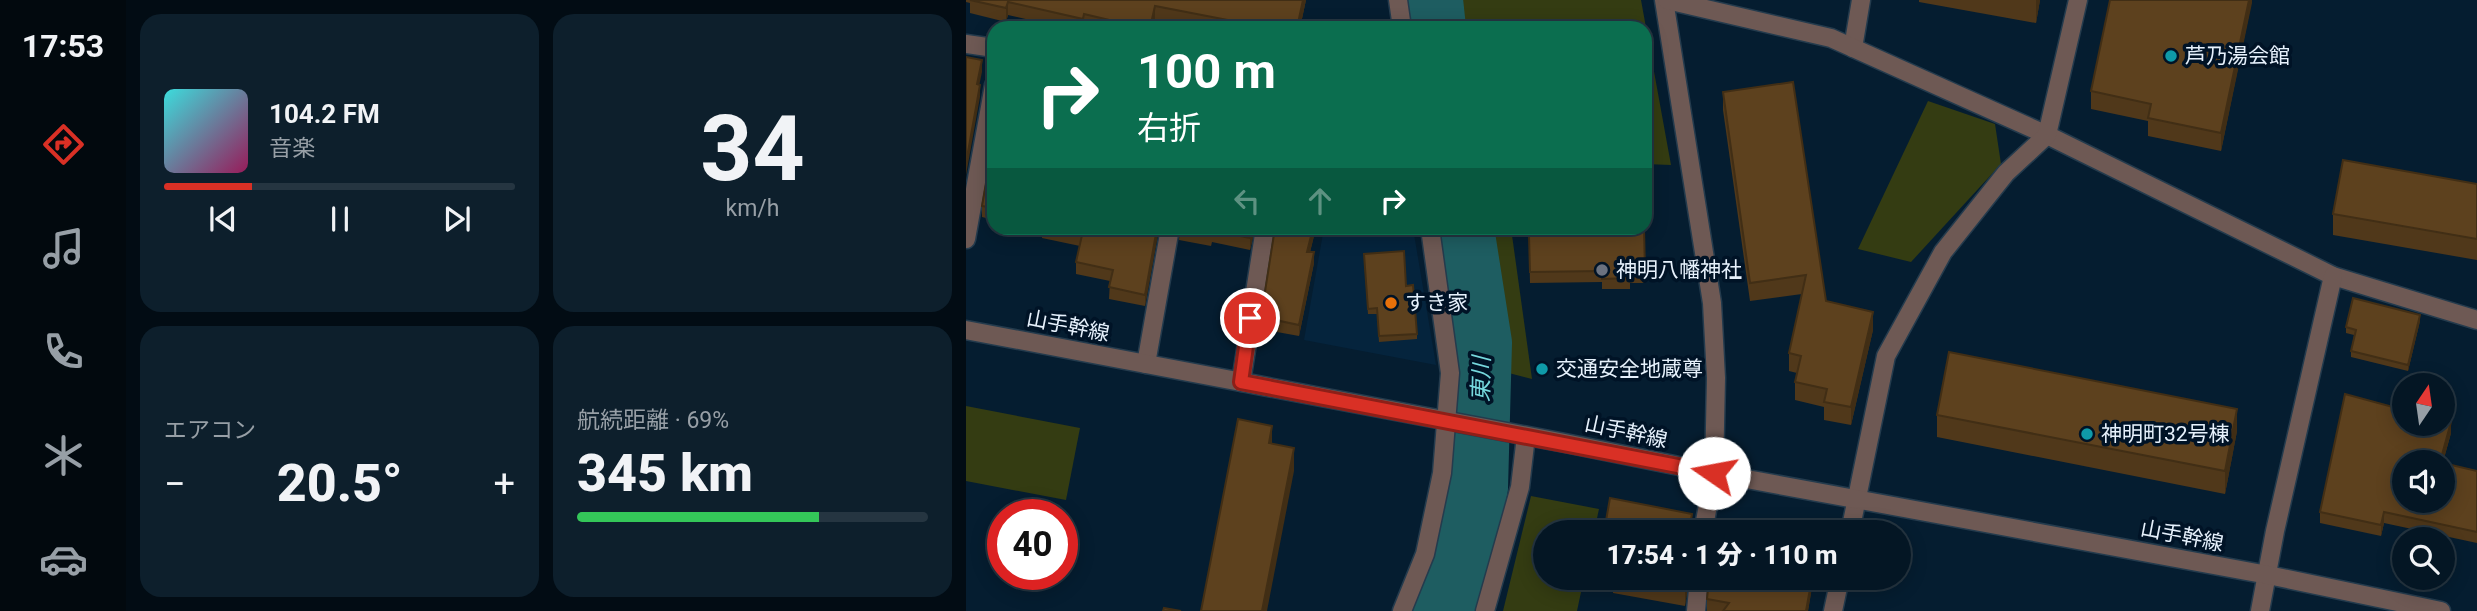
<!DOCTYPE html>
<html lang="ja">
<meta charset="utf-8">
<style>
:root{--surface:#041624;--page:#0d1f2c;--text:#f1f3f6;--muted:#979fa6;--line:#253541;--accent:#d93025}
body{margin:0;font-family:Roboto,"Noto Sans JP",sans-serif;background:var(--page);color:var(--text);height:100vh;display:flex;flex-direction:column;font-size:26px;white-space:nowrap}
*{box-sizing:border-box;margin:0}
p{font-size:23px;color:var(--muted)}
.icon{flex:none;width:38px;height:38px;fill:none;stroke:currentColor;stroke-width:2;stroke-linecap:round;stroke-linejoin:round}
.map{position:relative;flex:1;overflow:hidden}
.sheet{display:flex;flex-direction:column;gap:14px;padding:14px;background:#020c14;width:840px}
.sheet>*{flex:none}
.guide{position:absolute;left:21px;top:21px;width:665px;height:214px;border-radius:21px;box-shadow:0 4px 18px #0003,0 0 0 2px var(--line);background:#0b6e4f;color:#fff;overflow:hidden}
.needle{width:46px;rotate:13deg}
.buttons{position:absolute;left:1426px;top:373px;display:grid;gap:14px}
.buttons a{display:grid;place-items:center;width:63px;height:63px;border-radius:50%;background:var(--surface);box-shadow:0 4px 18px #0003,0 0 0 2px var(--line);font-size:35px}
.speed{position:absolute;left:21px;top:499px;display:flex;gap:14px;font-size:35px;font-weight:700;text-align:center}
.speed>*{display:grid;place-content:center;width:91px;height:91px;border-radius:50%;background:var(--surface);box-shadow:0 4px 18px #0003,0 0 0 2px var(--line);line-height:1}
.speed .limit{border:10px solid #d22;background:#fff;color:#111}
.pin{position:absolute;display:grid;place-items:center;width:60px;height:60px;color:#fff;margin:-30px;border:4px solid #fff;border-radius:50%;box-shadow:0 2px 7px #0007}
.me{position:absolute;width:77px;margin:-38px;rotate:282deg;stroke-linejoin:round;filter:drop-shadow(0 0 5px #0008)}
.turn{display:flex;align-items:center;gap:24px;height:147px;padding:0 35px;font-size:32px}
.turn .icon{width:91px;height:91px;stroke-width:2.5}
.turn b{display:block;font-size:49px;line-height:60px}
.lanes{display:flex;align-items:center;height:66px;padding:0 35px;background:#0003;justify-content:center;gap:35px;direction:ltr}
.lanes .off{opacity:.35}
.big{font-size:52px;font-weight:800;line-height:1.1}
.sheet .tile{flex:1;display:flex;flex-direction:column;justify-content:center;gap:10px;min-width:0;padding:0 24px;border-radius:21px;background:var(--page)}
.sheet .dial{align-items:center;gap:0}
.dial b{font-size:91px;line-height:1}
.song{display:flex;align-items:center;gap:21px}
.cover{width:84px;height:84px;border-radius:10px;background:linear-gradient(135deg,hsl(180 70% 55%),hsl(330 70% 35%))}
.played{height:7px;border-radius:4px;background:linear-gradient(90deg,var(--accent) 25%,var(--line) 25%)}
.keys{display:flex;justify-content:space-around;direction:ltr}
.heat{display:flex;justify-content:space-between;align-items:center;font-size:38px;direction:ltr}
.charge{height:10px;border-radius:5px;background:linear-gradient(90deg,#34c759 69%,var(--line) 0)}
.sheet .tiles{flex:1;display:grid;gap:14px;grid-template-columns:repeat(2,1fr)}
.trip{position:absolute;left:567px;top:520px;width:378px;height:70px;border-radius:35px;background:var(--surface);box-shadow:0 4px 18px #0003,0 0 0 2px var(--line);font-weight:800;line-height:70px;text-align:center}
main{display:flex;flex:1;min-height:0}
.dock{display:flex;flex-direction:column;width:126px;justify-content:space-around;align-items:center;background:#02090e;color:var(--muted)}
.dock .icon{width:49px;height:49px}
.dock .selected{color:var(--accent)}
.dock b{font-size:32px;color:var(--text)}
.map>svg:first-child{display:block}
.built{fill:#05243d}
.green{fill:#343c12}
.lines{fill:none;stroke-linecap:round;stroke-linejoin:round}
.river{stroke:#1e5d61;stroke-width:60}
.service-casing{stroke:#243b4d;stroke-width:21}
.minor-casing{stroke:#243b4d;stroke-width:21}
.tertiary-casing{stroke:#243b4d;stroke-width:21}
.service{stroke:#6e5954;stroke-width:18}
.minor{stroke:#6e5954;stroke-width:18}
.tertiary{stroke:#6e5954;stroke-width:18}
.wall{fill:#50381a}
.shaded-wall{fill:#412e15}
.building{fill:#5d411e;stroke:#412e15;stroke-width:2}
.route-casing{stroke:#8d1f18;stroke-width:18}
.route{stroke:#d93025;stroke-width:12}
.culture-dot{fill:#0f9aa8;stroke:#001326;stroke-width:2.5}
.worship-dot{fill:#6b7280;stroke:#001326;stroke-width:2.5}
.food-dot{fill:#e8710a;stroke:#001326;stroke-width:2.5}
.labels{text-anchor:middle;stroke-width:7;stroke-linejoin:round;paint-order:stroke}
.poi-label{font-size:21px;fill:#e6f1fc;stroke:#001326;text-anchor:start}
.street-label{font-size:21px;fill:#e6f1fc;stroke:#001326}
.water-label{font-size:23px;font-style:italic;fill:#76d9de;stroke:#001326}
</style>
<main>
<nav class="dock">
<b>17:53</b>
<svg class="icon selected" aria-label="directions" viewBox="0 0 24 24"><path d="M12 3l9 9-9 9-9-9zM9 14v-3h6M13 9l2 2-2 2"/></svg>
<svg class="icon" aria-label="music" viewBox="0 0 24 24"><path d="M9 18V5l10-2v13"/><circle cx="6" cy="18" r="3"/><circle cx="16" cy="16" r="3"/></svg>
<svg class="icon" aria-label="phone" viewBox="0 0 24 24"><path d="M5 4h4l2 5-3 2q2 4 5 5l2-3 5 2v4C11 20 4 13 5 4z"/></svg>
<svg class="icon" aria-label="climate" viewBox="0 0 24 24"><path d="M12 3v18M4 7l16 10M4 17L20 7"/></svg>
<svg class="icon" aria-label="car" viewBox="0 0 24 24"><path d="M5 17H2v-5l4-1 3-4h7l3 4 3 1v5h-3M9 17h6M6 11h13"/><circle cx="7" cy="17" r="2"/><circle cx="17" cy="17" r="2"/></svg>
</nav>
<section class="sheet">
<div class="tiles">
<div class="tile">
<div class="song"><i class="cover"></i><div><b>104.2 FM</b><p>音楽</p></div></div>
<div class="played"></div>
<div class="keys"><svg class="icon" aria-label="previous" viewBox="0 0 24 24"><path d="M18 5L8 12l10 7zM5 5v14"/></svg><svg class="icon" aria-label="pause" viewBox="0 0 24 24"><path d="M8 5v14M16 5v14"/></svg><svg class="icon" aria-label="next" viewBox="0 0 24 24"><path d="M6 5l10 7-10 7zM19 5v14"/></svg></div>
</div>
<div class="tile dial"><b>34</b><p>km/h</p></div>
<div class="tile"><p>エアコン</p>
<div class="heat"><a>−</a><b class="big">20.5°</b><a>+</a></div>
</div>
<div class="tile"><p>航続距離 · 69%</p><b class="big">345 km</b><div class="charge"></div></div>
</div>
</section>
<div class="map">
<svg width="1511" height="611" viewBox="0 0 1511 611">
<rect width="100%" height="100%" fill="#051d30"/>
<polygon class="built" points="358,228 447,228 470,365 338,340"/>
<g class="green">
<polygon points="483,0 675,0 705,165 679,164 679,28 487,28"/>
<polygon points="962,101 1029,124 1035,164 945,262 892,249"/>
<polygon points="515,228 545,228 566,379 535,371"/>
<polygon points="0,406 114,428 100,500 0,481"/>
<polygon points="565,496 633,509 628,532 579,532 579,578 618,578 611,611 537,611"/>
</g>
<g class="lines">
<g class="river">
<polyline points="467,0 470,28"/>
<polyline points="477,611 495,568 512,488 516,343 498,228"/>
</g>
<g class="service-casing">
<polyline id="service" points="887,48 895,0"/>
</g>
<g class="minor-casing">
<g id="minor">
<polyline points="432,0 436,28"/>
<polyline points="698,0 746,303 750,378 748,473 737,532"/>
<polyline points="701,0 865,38 1081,135 1367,276 1511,320"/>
<polyline points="0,44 28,48"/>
<polyline points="0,239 28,85"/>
<polyline points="180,364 204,228"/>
<polyline points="275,382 299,228"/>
<polyline points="884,532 920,356 977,252 1040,173 1081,135 1112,0"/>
<polyline points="436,611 459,554 476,473 484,373 464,228"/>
<polyline points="519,611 554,487 560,436"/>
<polyline points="730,611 733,578"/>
<polyline points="867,611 874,578"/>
<polyline points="1294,611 1309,531 1367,276"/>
</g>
</g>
<g class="tertiary-casing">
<polyline id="tertiary" points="0,330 599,443 748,473 1302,575 1475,611"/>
</g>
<use href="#service" class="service"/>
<use href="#minor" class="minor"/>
<use href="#tertiary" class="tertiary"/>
</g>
<g class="wall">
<polygon points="0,0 340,0 334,28 236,28 189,19 187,28 98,28 42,15 40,22 4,13 4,3 0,2"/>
<polygon points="953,0 1074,0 1070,23 953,2"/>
<polygon points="1286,0 1255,151 1182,136 1182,121 1125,109 1125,91"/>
<polygon points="757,92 860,301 907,330 885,425 858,420 858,407 829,400 829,382 831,373 823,371 823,353 836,294 784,301 757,110"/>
<polygon points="28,137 28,220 16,217 16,206"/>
<polygon points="1511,184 1511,260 1367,235 1367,214"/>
<polygon points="68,228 193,228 179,306 143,299 144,281 110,274 110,262 114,246 76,238 76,229"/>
<polygon points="214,228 289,228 284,250 246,242 245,246 213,240"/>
<polygon points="309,228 350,228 344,252 348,263 333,336 295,329 295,317"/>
<polygon points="678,228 679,283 664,283 664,289 636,289 636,282 564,283 563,236 624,235"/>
<polygon points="398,260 440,286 451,334 451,339 413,342 411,314 402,314"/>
<polygon points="1454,321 1442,371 1385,357 1385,351 1388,335 1380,333 1380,327"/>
<polygon points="971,415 1271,431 1259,494 971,437"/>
<polygon points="1485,433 1477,462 1438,462 1511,471 1511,543 1418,523 1415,536 1354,523 1354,512"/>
<polygon points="632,578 723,578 719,606 647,593 647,582 632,579"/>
<polygon points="846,587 842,611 741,611 741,599"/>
</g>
<g class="shaded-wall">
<polygon points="337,0 340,0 334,28 331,28"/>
<polygon points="1070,0 1074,0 1070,23"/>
<polygon points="1283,0 1286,0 1286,3 1255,151 1255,133"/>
<polygon points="42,2 42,15 40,22 40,8"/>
<polygon points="189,6 189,19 187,28 184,28"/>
<polygon points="16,60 16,72 11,96 11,84"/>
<polygon points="14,85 14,97 0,175 0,163"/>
<polygon points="191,228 193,228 179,306 179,295"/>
<polygon points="286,228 289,228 284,250 284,238"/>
<polygon points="347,228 350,228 341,264 341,252"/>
<polygon points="348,252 348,263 333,336 333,325"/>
<polygon points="907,312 907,330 885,425 885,407"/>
<polygon points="1454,315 1454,321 1442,371 1442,365"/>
<polygon points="1271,409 1271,431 1259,494 1259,471"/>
<polygon points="1485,422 1485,433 1477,462 1474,462"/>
<polygon points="306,426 306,449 303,443"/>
<polygon points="328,448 328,471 301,611 296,611"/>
<polygon points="1418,512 1418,523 1415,536 1415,525"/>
<polygon points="726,514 726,529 725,532 723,532"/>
<polygon points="721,578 723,578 719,606 719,591"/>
<polygon points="846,578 846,587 842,611 840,611"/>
</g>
<g class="building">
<polygon points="4,0 337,0 331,28 266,28 267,21 189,6 184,28 177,28 118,14 117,19 42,2 40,8"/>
<polygon points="1144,0 1283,0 1255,133 1182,118 1185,104 1125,91"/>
<polygon points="0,57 16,60 11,84 14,85 0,163"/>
<polygon points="827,82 860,301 907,312 885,407 858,402 861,389 829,382 835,356 823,353 840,275 784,283 757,92"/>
<polygon points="28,137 28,208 16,206"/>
<polygon points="1377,160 1511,184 1511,239 1367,214"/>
<polygon points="83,228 191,228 179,295 143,287 147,270 110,262 116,235"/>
<polygon points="213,228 286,228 284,238 246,230 245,235"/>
<polygon points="309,228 347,228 341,252 348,252 333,325 295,317"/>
<polygon points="624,228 678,228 679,272 664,272 664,278 636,279 636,271 564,272 563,236 624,235"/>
<polygon points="438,251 440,286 447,285 451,334 413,336 411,308 402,309 398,254"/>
<polygon points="1387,298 1454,315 1442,365 1385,351 1390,330 1380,327"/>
<polygon points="983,352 1271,409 1259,471 971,415"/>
<polygon points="1379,394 1438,410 1438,424 1477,424 1477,420 1485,422 1474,462 1438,462 1438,500 1477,500 1477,463 1511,471 1511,532 1418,512 1415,525 1354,512"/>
<polygon points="272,419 306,426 303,443 328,448 296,611 235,611"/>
<polygon points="644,498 726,514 723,532 638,532"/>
<polygon points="647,578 721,578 719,591"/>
<polygon points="743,578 846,578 840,611 757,611 763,603 741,599"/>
<polygon points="198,608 215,611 197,611"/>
</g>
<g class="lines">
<g class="route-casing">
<polyline id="route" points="284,318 275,382 748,473"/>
</g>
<use href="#route" class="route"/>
</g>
<g class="culture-dot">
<circle cx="1205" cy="56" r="7"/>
<circle cx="576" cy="369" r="7"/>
<circle cx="1121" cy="434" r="7"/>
</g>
<circle class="worship-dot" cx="636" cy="270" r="7"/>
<circle class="food-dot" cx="425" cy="303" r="7"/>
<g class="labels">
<g class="poi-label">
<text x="1219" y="63">芦乃湯会館</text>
<text x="650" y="277">神明八幡神社</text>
<text x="439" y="310">すき家</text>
<text x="590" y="376">交通安全地蔵尊</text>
<text x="1135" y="441">神明町32号棟</text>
</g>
<g class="street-label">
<text transform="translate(102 326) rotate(11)" y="7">山手幹線</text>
<text transform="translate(660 432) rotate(12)" y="7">山手幹線</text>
<text transform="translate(1216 536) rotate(11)" y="7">山手幹線</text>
</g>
<g class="water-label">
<text transform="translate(515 379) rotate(-89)" y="8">東川</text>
</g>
</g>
</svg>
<div class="buttons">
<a><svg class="needle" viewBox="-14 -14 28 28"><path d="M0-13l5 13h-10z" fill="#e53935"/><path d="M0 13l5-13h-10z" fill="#979fa6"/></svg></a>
<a><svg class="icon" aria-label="sound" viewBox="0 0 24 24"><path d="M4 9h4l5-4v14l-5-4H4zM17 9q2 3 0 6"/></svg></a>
<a><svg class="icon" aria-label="search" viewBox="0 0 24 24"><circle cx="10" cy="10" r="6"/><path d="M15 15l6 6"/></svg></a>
</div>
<div class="speed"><div class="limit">40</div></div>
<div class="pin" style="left:284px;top:318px;background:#d93025"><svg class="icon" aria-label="arrive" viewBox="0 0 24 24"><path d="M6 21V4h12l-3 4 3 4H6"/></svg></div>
<svg class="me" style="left:748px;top:473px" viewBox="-20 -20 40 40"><circle r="19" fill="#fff"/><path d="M0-13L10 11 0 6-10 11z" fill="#d93025"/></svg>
<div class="trip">17:54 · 1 分 · 110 m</div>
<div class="guide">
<div class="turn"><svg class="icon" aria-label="right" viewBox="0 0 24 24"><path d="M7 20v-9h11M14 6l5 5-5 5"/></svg><div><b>100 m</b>右折</div></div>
<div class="lanes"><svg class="icon off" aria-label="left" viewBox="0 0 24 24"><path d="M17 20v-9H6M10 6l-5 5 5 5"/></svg><svg class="icon off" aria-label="ahead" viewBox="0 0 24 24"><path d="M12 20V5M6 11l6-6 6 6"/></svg><svg class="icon" aria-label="right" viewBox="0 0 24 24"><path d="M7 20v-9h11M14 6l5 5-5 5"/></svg></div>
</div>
</div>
</main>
